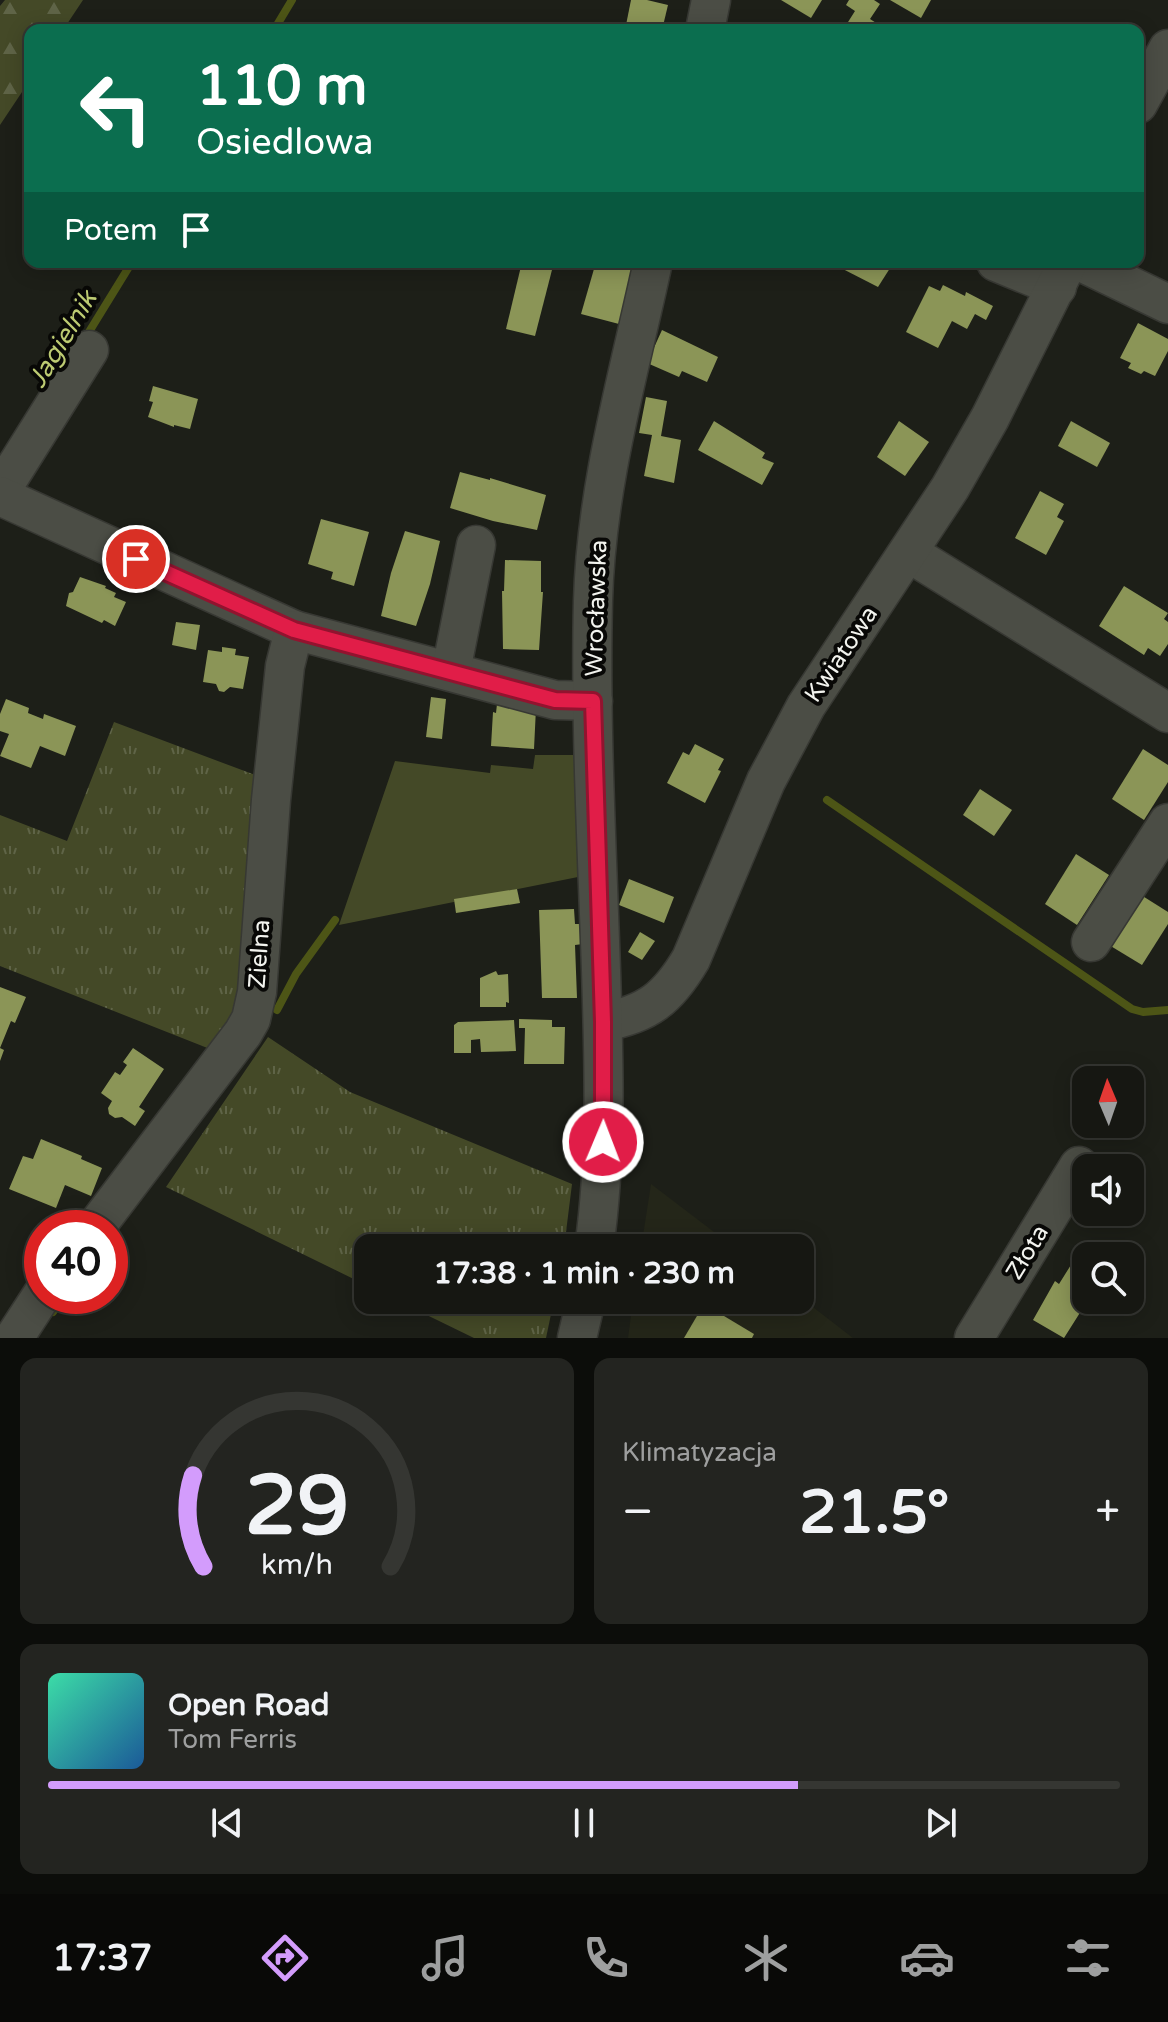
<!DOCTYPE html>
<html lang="pl">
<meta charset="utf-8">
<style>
:root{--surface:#161712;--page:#232420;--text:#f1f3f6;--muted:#9e9f9f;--line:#353632;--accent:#d39cfc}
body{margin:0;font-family:"Varela Round",sans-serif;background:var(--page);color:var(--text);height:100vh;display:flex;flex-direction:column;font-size:30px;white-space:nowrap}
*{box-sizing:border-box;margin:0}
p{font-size:26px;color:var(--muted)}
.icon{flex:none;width:44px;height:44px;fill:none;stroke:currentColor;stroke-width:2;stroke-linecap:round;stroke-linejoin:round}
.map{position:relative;height:1338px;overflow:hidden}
.panel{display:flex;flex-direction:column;gap:20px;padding:20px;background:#0c0d0a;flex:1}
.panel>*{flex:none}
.hud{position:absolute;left:24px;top:24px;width:1120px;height:244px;border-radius:16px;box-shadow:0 4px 20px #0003,0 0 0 2px var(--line);background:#0b6e4f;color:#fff;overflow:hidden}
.needle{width:52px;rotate:358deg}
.buttons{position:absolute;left:1072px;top:1066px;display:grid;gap:16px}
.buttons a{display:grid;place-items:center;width:72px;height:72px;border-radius:16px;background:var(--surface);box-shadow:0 4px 20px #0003,0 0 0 2px var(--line);font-size:40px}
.speed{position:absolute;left:24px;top:1210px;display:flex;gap:16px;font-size:40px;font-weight:700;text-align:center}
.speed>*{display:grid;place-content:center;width:104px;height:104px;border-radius:50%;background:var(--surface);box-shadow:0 4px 20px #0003,0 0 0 2px var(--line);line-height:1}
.speed .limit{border:12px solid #d22;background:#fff;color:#111}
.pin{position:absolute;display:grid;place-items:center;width:68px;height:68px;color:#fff;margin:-34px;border:4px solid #fff;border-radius:50%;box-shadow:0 2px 8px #0007}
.me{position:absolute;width:88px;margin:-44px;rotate:1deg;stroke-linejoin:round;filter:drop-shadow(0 0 6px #0008)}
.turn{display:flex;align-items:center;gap:28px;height:168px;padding:0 40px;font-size:36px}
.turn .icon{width:104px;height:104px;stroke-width:2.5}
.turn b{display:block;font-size:56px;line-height:68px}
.then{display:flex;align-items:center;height:76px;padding:0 40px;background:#0003;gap:16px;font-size:30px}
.big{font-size:60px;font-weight:700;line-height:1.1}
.panel .tile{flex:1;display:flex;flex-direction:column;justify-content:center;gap:12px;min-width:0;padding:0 28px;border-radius:16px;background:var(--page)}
.panel .dial{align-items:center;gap:0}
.dial svg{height:208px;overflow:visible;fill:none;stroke:var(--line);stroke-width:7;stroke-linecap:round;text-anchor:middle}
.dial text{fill:var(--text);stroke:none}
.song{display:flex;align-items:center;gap:24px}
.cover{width:96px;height:96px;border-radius:12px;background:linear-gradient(135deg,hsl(160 70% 55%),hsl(210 70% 35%))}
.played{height:8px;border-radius:4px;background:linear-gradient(90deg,var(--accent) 70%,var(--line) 70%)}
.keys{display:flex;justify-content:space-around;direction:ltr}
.heat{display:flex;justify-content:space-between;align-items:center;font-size:44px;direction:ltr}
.panel .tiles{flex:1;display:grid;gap:20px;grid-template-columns:1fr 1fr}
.tile:last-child{grid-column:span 2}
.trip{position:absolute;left:354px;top:1234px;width:460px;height:80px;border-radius:16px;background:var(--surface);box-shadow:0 4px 20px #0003,0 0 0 2px var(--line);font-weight:700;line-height:80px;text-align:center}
.menu{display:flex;height:128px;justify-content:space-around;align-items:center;background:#090907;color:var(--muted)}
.menu .icon{width:56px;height:56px}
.menu .selected{color:var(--accent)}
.menu b{font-size:36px;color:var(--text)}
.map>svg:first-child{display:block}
.built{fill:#242619}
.grass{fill:url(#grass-tufts)}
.forest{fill:url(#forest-firs)}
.garden{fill:#444927}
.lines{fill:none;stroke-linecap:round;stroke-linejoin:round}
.stream{stroke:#4d5516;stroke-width:8}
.building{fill:#8b9557}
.minor-casing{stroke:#373833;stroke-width:41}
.minor{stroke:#4b4d45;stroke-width:38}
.route-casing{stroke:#92132f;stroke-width:20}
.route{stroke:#e11d48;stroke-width:14}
.labels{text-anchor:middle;stroke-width:8;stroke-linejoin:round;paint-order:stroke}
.street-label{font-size:24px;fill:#f2f3ee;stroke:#080806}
.water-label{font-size:26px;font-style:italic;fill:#bdcb72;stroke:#080806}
</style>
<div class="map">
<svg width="1168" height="1338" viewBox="0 0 1168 1338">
<defs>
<pattern id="grass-tufts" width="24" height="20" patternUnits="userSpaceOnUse" patternTransform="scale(2)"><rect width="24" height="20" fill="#444927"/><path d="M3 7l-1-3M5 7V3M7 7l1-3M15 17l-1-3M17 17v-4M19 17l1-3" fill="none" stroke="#5f6447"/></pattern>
<pattern id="forest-firs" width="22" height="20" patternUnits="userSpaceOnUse" patternTransform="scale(2)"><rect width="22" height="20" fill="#444927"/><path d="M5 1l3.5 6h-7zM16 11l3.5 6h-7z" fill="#5f6447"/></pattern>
</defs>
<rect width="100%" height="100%" fill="#1d1f18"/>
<g class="built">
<polygon points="651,1184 735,1248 641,1248"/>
<polygon points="800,1297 853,1338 628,1338 633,1300 800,1300"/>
</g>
<g class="grass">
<polygon points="114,722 263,778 247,998 215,1051 0,966 0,815 67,841"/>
<polygon points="268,1037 350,1092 572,1184 564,1248 368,1248 368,1286 166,1187"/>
<polygon points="396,1300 554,1300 546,1338 474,1338"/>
</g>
<polygon class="forest" points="5,0 83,0 63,30 30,30 30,80 0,125 0,161 0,6"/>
<polygon class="garden" points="535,755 576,755 578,877 339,925 395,761 490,773 491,765 533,769"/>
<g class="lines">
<g class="stream">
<polyline points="274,30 292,0"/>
<polyline points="84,340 132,262"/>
<polyline points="827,800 1132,1009 1143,1012 1168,1010"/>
<polyline points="277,1010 296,974 335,920"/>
<polyline points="53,1312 64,1296"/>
</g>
</g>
<g class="building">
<polygon points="631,0 647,0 668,5 662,30 625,30"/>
<polygon points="781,0 822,0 811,18"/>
<polygon points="849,0 874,0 880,4 870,19 887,30 843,30 855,11 846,5"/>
<polygon points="890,0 931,0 921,18"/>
<polygon points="522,262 553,266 535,336 506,329"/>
<polygon points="596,262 634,262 619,324 581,314"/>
<polygon points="837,262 891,262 892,265 878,287 835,265"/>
<polygon points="943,285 965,296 966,292 993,306 986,320 975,314 967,329 952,321 938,348 906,332 929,286 940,291"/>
<polygon points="1138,323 1168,339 1168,351 1155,376 1144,371 1141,374 1128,368 1131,363 1120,358"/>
<polygon points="662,330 718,357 707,382 682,371 679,377 647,363"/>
<polygon points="153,386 198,399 190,429 174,425 174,427 148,417 153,402 149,401"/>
<polygon points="646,397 667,401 661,436 681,440 674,483 644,476 652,435 639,433"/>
<polygon points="714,421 765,453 762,458 774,463 762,485 698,450"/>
<polygon points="899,421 929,442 905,476 877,457"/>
<polygon points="1071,421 1110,443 1097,467 1058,446"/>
<polygon points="460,472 490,480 490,478 546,495 537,530 493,521 450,508"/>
<polygon points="1040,491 1064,504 1057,517 1064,521 1046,555 1015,538"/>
<polygon points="321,519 369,532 354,586 331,579 333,572 308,564"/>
<polygon points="405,531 440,541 430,584 416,626 381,616 391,573"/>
<polygon points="505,560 541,561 541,592 543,592 539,650 503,649 502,591 504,591"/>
<polygon points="80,577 106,586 105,588 116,593 114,597 126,602 115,626 104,620 102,623 66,606 69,593 73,592"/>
<polygon points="1124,586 1168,613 1164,619 1168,622 1168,644 1160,656 1148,648 1144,655 1099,626"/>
<polygon points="176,622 200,625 196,650 172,645"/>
<polygon points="222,647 236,649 235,655 249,657 243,689 230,687 224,692 219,691 216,684 203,682 208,650 222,652"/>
<polygon points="431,697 446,699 442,739 426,737"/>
<polygon points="6,699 29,708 28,713 43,719 44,714 76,726 65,756 40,746 31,768 0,756 9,734 0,731 0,714"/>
<polygon points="497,704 536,708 534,749 491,746 493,712 496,713"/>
<polygon points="695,744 724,759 718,770 721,771 705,803 667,783 683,752 689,755"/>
<polygon points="1143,749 1168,765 1168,782 1144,820 1112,799"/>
<polygon points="980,789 1012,810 994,836 963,815"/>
<polygon points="1076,854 1109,875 1077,925 1045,904"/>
<polygon points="629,879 674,897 664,923 619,905"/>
<polygon points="517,889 520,903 456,913 454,899"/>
<polygon points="1141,895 1168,912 1168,924 1142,965 1109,945"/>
<polygon points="574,909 575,924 582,924 583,944 575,945 577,998 542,998 539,910"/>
<polygon points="640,932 655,941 642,960 628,952"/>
<polygon points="496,971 498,975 508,974 509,1003 506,1002 506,1007 480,1007 480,978"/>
<polygon points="0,987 26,997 15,1023 11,1021 0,1048 4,1050 0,1061"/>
<polygon points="519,1019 552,1020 552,1027 565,1027 564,1064 524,1064 525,1028 519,1028"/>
<polygon points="514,1020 516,1051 481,1052 480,1039 471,1040 471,1053 454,1053 454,1025 458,1022"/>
<polygon points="133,1048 164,1069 139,1107 145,1111 135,1126 122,1117 115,1118 109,1114 108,1108 112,1101 101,1093 115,1072 120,1075 127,1065 123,1062"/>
<polygon points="41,1139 82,1156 81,1159 102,1168 91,1196 65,1185 56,1208 9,1189 23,1156 33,1159"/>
<polygon points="1074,1260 1086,1267 1086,1294 1084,1298 1088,1300 1064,1338 1033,1320 1055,1281 1059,1284"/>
<polygon points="704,1304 754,1334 752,1338 684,1338"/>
</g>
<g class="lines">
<g class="minor-casing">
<g id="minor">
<polyline points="705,30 711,0"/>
<polyline points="1138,104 1168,49"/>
<polyline points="996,262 1057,287"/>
<polyline points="1081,262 1168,304"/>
<polyline points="0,492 89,350"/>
<polyline points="0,496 294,630 555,700 593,701"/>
<polyline points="909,553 1168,713"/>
<polyline points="451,671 476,545"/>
<polyline points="1091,942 1168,823"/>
<path d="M603,1022C648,1014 668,998 691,959L766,781L806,706L950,488L990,418L1068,262"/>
<polyline points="95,1228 243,1033 251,1019 257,992 271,800 285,666 294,630"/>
<path d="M594,1248C607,1156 604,1063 601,970C597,847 590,724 593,601C596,486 629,373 653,262"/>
<polyline points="14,1338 42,1295"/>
<polyline points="577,1338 586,1300"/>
<polyline points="974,1338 1079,1166"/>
</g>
</g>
<use href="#minor" class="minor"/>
</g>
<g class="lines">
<g class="route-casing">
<polyline id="route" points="136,559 294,630 555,700 593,701 603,1022 603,1142"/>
</g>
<use href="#route" class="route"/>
</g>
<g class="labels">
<g class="street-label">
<text transform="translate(596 608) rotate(-88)" y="8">Wrocławska</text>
<text transform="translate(841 654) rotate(-56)" y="8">Kwiatowa</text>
<text transform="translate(259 954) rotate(-86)" y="8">Zielna</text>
<text transform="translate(1027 1252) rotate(-59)" y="8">Złota</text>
</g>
<g class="water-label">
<text transform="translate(62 339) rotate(-59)" y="9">Jagielnik</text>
</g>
</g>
</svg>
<div class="buttons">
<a><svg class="needle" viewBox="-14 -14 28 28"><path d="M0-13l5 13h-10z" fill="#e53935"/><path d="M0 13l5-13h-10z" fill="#9e9f9f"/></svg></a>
<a><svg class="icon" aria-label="sound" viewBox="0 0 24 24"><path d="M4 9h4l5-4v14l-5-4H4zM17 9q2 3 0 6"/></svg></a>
<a><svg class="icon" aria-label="search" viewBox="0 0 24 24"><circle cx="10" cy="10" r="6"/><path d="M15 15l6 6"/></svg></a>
</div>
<div class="speed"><div class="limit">40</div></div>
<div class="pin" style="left:136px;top:559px;background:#d93025"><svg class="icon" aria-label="arrive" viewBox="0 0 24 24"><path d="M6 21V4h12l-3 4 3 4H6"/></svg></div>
<svg class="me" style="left:603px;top:1142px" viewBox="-20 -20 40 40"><circle r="17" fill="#e11d48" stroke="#fff" stroke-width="3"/><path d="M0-11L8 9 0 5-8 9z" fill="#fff"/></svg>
<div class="trip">17:38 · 1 min · 230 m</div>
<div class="hud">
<div class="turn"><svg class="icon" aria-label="left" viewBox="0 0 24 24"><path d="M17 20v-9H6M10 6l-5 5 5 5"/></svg><div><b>110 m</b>Osiedlowa</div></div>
<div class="then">Potem<svg class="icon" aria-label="arrive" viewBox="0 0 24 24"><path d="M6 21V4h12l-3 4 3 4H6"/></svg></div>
</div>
</div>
<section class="panel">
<div class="tiles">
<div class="tile dial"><svg viewBox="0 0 100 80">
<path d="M14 69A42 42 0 1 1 86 69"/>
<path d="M14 69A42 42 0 0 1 10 34" stroke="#d39cfc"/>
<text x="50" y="56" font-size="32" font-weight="700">29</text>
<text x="50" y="72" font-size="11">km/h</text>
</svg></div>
<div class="tile"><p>Klimatyzacja</p>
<div class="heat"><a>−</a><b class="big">21.5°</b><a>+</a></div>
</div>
<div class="tile">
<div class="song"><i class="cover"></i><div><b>Open Road</b><p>Tom Ferris</p></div></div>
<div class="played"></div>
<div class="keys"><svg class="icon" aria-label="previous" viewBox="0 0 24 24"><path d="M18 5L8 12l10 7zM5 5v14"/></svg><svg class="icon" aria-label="pause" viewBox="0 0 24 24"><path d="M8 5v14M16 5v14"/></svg><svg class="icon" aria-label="next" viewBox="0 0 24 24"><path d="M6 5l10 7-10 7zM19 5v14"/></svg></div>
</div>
</div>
</section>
<nav class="menu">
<b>17:37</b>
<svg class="icon selected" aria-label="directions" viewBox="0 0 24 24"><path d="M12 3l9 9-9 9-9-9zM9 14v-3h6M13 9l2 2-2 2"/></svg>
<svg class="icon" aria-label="music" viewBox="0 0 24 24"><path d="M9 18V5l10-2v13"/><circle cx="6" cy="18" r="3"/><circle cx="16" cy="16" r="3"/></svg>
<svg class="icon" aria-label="phone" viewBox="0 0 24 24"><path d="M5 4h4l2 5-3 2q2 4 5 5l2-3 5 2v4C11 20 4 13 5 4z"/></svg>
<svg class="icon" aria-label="climate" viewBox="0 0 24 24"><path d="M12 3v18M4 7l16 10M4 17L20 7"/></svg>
<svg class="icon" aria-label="car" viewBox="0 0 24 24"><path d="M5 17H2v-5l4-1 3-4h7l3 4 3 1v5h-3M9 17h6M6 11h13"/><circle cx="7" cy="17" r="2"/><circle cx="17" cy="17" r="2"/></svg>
<svg class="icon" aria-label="filters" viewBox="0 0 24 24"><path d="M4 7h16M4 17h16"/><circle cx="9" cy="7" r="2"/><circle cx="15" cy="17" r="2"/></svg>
</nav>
